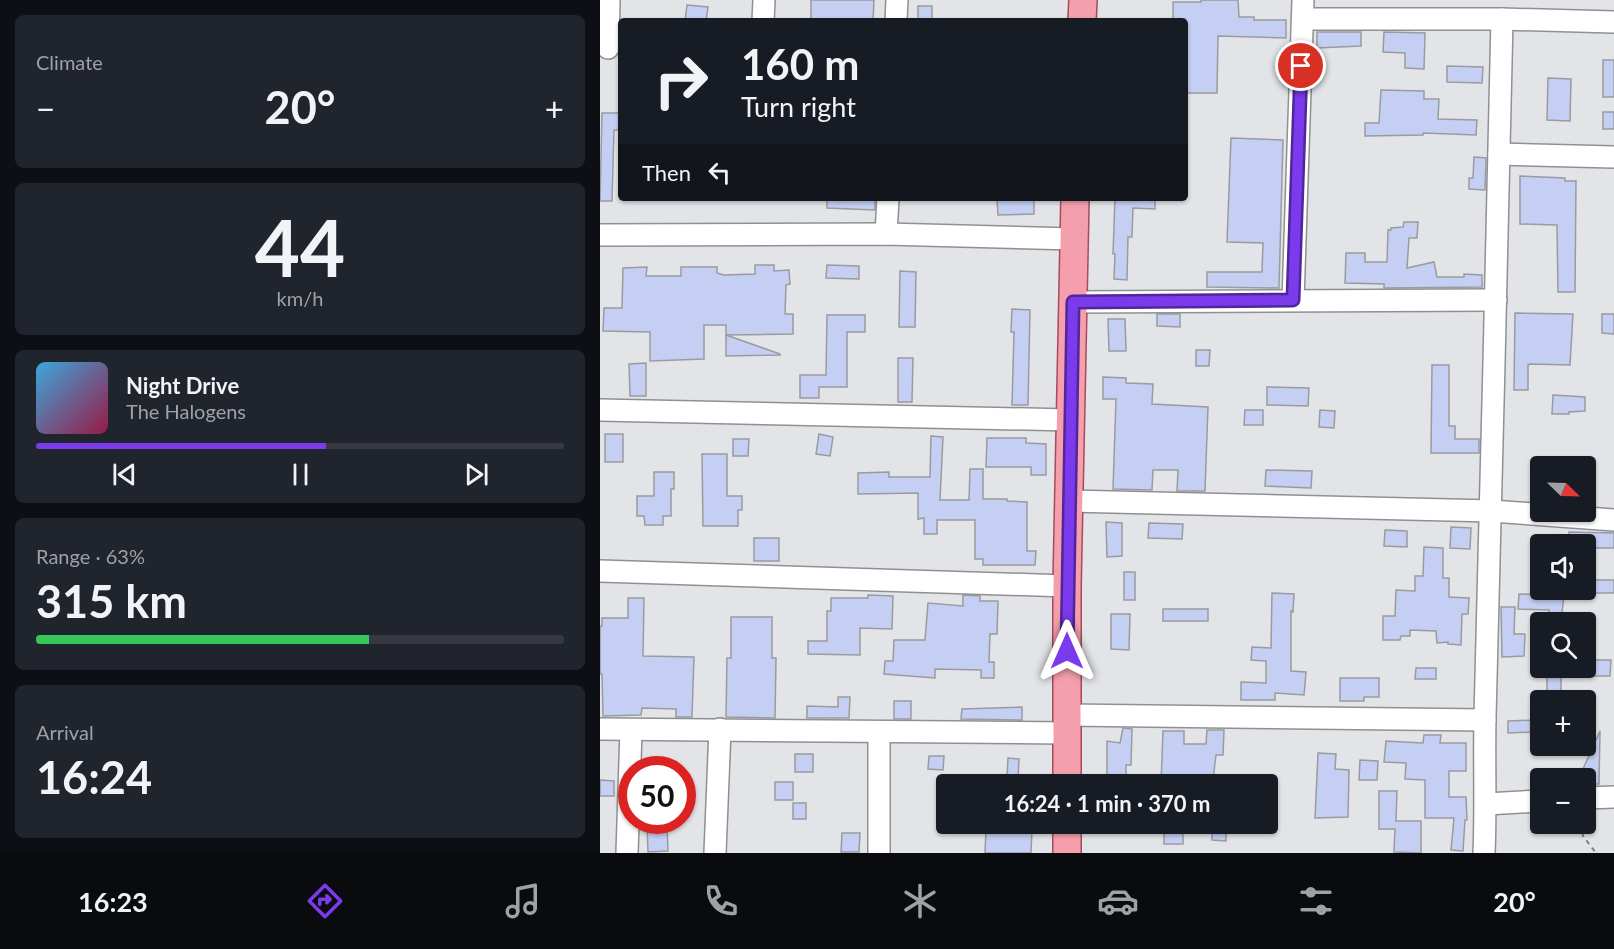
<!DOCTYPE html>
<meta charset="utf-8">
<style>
:root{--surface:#171b24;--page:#20242c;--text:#f1f3f6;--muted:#9ea1a6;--line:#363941;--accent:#7c3aed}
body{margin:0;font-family:Lato,sans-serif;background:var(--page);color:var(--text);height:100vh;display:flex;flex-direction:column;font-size:22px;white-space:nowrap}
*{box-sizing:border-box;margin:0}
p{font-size:20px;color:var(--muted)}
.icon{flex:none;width:33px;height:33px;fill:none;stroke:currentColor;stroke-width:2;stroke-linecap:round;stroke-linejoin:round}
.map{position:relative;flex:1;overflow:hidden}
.sheet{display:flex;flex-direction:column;gap:15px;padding:15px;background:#0d0f14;width:600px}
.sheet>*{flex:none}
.guide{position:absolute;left:18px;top:18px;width:570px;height:183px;border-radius:6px;box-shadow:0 2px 4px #0004;background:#171b24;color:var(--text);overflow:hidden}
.needle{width:39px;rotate:113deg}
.tools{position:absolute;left:930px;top:456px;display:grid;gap:12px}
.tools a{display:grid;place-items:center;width:66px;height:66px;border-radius:6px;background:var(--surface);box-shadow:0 2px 4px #0004;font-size:30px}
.speed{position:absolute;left:18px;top:756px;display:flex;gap:12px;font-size:30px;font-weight:700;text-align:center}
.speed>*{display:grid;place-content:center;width:78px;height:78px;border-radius:50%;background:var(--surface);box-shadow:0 2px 4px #0004;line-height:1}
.speed .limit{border:9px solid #d22;background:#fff;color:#111}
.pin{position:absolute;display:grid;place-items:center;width:51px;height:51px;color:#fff;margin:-26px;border:3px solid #fff;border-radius:50%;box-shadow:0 2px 6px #0007}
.me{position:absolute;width:66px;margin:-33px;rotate:0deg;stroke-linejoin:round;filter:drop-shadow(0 0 4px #0008)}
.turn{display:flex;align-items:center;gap:21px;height:126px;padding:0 24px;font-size:27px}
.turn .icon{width:78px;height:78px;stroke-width:2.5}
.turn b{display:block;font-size:42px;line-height:51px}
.then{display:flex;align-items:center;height:57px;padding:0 24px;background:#0003;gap:12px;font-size:22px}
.big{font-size:45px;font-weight:700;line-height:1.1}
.sheet .widget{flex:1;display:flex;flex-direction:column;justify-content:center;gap:9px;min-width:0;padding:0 21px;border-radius:9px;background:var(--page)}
.sheet .dial{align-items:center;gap:0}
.dial b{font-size:78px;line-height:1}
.song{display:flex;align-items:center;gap:18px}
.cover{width:72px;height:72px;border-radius:9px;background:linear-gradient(135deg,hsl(200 70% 55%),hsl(340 70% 35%))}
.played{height:6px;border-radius:3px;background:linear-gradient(90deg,var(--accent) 55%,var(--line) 55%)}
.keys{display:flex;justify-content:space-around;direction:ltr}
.heat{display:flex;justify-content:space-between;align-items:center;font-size:33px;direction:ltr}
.charge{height:9px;border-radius:4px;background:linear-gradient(90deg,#34c759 63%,var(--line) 0)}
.trip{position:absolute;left:336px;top:774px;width:342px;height:60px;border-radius:6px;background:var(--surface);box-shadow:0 2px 4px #0004;font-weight:700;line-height:60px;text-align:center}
.menu{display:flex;height:96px;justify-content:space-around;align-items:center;background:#090b0e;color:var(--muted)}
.menu .icon{width:42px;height:42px}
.menu .selected{color:var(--accent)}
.menu b{font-size:27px;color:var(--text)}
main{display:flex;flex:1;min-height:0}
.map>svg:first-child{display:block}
.building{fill:#c5cff3;stroke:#9a9b9f;stroke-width:1.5}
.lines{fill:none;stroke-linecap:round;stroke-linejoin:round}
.minor-casing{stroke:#8f9093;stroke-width:24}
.major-casing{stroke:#a74a5a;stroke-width:30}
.path{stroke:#818284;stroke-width:2;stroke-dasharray:4.5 4.5;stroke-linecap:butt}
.minor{stroke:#fff;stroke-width:21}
.major{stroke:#f59fad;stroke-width:27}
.route-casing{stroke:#51269a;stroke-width:15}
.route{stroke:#7c3aed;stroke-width:10}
</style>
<main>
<section class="sheet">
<div class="widget"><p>Climate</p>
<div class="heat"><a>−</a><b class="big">20°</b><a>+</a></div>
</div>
<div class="widget dial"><b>44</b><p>km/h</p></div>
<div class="widget">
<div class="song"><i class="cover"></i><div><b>Night Drive</b><p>The Halogens</p></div></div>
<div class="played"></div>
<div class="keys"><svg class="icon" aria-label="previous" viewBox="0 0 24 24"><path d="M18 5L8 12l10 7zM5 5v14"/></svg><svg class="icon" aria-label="pause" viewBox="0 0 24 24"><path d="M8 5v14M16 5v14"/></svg><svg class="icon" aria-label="next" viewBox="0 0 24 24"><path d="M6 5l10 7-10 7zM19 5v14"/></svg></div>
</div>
<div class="widget"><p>Range · 63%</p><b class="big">315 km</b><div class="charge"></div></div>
<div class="widget"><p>Arrival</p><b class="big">16:24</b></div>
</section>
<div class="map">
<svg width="1014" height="853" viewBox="0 0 1014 853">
<rect width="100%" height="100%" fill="#e3e4e7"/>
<g class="building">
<polygon points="211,0 274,0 273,21 211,21"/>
<polygon points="601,0 638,0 639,17 654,17 654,20 686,20 686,38 618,36 617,93 585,93 585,19 573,19 573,2 601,2"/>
<polygon points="87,5 108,7 106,21 85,21"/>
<rect x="318" y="6" width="14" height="15"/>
<polygon points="717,32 761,32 761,46 717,48"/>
<polygon points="784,32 825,33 824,69 805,68 805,53 783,52"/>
<rect x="1003" y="60" width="11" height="37"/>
<polygon points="847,66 883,67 882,83 847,82"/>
<polygon points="948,78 971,79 970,121 947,120"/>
<polygon points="781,90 824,91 824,99 839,99 838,119 877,120 876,135 823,133 823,135 765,136 765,123 779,123"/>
<rect x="1003" y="112" width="11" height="17"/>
<polygon points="2,113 21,113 21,130 14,130 12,201 0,201"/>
<polygon points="631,138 683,140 679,288 607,287 607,272 662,272 663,243 627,242"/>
<polygon points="874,157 886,158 885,190 869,189 869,178 873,178"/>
<polygon points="920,176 965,178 965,181 976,181 975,292 958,292 957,225 920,224"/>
<polygon points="227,198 275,198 275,210 227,208"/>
<polygon points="434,198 434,214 398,215 397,200"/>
<polygon points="515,198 555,198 555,209 533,208 532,237 528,237 527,280 514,279 515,254 513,254"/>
<polygon points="804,222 818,222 817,238 809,238 807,268 834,262 837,277 864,277 864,274 882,275 882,287 784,288 784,284 745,283 746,253 765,253 765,262 787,262 788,230 791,230 791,228 803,227"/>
<polygon points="155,265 174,265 174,271 189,270 190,284 186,285 185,314 193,314 193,334 126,335 126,325 104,325 104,359 50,361 50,332 3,331 4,308 22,308 23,268 47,267 46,276 81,276 81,267 117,267 117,273 124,275 155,274"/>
<polygon points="227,265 259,266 259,279 226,278"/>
<polygon points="300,271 316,272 315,327 299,327"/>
<polygon points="412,309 430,310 428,405 412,405 414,332 411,332"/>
<polygon points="915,313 973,314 970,365 930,364 928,365 928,390 914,390"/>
<polygon points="557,314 580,314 580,327 557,326"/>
<polygon points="1002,314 1014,314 1014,334 1002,333"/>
<polygon points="227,315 265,315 265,332 247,332 247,387 219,387 219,398 200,398 200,375 226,375"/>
<polygon points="508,319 525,319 526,351 509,351"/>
<polygon points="126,335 180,354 180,355 126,356"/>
<polygon points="596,350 610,350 609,366 596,366"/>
<polygon points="298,358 313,358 312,402 298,402"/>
<polygon points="46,363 46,396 30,396 29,364"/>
<polygon points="832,365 849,365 849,426 855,426 855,439 879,439 879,453 831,453"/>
<polygon points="503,377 526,378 526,383 553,384 552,404 608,407 605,491 577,491 578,470 553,470 552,490 513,489 516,399 503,399"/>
<polygon points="667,387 709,388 708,406 667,405"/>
<polygon points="953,395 985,397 985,411 969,412 969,414 952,414"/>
<polygon points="645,410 663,410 663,425 644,425"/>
<polygon points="720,410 735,411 734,428 719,427"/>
<rect x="5" y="434" width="18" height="28"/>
<polygon points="219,434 233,437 230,456 216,454"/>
<polygon points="331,436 343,437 340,500 369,500 370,469 383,469 383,499 407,499 407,501 427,502 427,551 436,551 435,565 383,565 383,559 375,559 375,520 337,520 337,534 324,534 324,518 318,519 318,493 258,494 258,473 289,472 289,477 330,477"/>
<polygon points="387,438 426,438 426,443 446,444 446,475 431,475 431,467 386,467"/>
<polygon points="133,439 149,439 148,456 133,456"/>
<polygon points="102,454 127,454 127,496 142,496 142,510 138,510 138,526 103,526"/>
<polygon points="666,470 712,471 711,488 665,486"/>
<polygon points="54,472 74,472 74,489 71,489 71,516 63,516 63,525 45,525 44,516 37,516 37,496 54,496"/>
<polygon points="506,522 522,523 522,556 507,557"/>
<polygon points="549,523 583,524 582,539 548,538"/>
<polygon points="851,527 871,528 870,549 850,548"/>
<polygon points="785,530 807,531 807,547 784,546"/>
<polygon points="969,532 1014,533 1014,548 990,548 990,544 969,544"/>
<rect x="154" y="538" width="25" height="23"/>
<polygon points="824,547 843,548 843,578 849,578 849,597 869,598 868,614 862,614 861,645 848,644 848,642 837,643 836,631 810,630 810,636 801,636 800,640 783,640 783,616 795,616 796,590 815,591 815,576 823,576"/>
<rect x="524" y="572" width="11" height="28"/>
<rect x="990" y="580" width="24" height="13"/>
<polygon points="672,593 694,594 693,612 691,611 691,671 706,672 704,695 675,693 675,700 641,700 641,682 666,683 666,661 651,660 652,647 671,648"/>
<polygon points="919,594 964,595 961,622 949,622 949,610 918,609"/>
<polygon points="268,595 293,596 292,629 260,628 260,655 208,654 208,641 227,641 227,611 231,611 231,598 268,598"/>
<polygon points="363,595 380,596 380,601 398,601 397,634 390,634 389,662 394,662 394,678 381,678 381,670 335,669 335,678 284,674 285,661 293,661 294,640 325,640 328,603 363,606"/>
<polygon points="28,598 44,598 43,656 94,657 92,717 76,717 76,709 42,708 41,715 3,716 2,674 0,674 0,626 2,626 2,618 28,618"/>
<polygon points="901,607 915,607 914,634 925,634 924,656 902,657"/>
<rect x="563" y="609" width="45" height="12"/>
<polygon points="511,614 530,614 529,650 511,649"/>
<polygon points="131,617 172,617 172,658 176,658 175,718 126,717 127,658 131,658"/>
<polygon points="989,660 1011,660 1010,676 989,676"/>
<polygon points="816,668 836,668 836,679 815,679"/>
<rect x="947" y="668" width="14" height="32"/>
<polygon points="740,678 779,678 779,697 764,697 764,701 740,701"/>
<polygon points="238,697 250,697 249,718 207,718 207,706 238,707"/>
<rect x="294" y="701" width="17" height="18"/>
<polygon points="422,707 422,720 361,719 362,709"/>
<polygon points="935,720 935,732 908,733 908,721"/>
<polygon points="523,728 532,729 531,765 526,765 526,784 507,784 507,741 520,743"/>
<polygon points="607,730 624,730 623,755 616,755 613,780 604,779 604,784 561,784 563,731 584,731 584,744 606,744"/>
<polygon points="1000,731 999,784 986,784 986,778 979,778"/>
<polygon points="824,735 841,735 840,743 866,743 866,771 849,771 849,797 866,797 867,820 865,820 863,851 851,850 854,818 825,818 825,780 805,779 806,763 784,762 786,741 823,743"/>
<polygon points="718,753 736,754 735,769 749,770 748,817 715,818"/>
<rect x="195" y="754" width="18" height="18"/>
<polygon points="329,756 344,756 343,770 328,769"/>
<polygon points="408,758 419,759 418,779 407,778"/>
<polygon points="760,760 778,761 777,780 759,780"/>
<polygon points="0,780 14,781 14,796 0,796"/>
<rect x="175" y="782" width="18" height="18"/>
<polygon points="779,791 797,791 796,821 821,821 821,853 794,852 795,829 779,829"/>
<rect x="193" y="803" width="13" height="16"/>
<polygon points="67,824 68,851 48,852 47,825"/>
<rect x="564" y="824" width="19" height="20"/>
<polygon points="612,826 626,827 626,841 612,840"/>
<polygon points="386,828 432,829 431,853 385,853"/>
<polygon points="242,833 260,833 259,852 241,852"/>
</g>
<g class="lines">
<g class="minor-casing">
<g id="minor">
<polyline points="703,19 902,19 1014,22"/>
<polyline points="163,21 164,0"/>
<polyline points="296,21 297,0"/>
<polyline points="8,48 9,0"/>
<polyline points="899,154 1014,157"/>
<polyline points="286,234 288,198"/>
<polyline points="0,235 286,234 474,239"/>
<polyline points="693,300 703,0"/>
<polyline points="473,302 896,300"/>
<polyline points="0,410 470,420"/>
<polyline points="469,501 892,511 1014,520"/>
<polyline points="0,571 467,586"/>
<polyline points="467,715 885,720"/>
<polyline points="0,729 466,733"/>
<polyline points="986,798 1014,797"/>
<polyline points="886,804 940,801"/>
<polyline points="27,853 31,730"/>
<polyline points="115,853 120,729"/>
<polyline points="279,853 279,732"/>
<path d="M884,853C886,808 884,762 885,717C891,484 897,252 902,19"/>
</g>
</g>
<g class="major-casing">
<g id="major">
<polyline points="482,21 483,0"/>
<polyline points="467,784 467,586 475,198"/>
<polyline points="467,824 467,853"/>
</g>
</g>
<polyline class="path" points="980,824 983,836 996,853"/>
<use href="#minor" class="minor"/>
<use href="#major" class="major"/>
</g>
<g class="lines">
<g class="route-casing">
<polyline id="route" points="467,651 473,302 693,300 701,66"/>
</g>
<use href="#route" class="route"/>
</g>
</svg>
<div class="tools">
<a><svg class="needle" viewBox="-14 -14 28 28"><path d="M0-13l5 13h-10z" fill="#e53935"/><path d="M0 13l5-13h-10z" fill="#9ea1a6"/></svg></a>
<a><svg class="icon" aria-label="sound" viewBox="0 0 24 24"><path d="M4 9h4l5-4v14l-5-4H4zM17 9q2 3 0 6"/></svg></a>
<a><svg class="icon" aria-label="search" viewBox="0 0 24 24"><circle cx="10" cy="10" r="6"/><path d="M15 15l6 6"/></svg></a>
<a>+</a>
<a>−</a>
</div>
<div class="speed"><div class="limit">50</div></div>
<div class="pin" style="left:701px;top:66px;background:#d93025"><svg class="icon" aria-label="arrive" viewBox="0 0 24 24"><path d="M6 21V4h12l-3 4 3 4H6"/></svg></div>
<svg class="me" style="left:467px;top:651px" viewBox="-20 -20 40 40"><path d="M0-17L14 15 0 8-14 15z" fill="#7c3aed" stroke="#fff" stroke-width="4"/></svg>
<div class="trip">16:24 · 1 min · 370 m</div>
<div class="guide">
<div class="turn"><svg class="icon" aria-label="right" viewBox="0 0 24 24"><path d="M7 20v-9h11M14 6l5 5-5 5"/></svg><div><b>160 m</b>Turn right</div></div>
<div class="then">Then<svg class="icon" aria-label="left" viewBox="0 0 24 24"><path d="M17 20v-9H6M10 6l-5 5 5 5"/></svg></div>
</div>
</div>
</main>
<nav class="menu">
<b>16:23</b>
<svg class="icon selected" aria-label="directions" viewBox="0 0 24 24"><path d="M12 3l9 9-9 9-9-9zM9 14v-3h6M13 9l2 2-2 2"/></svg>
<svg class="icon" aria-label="music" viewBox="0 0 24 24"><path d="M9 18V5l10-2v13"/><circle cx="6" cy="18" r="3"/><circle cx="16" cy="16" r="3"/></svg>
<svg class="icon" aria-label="phone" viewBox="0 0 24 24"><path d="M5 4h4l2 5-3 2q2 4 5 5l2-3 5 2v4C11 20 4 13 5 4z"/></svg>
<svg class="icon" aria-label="climate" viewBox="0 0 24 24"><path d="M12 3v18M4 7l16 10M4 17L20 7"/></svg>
<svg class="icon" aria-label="car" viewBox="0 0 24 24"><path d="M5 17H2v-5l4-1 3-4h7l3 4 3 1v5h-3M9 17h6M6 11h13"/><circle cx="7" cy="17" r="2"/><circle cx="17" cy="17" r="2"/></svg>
<svg class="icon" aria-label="filters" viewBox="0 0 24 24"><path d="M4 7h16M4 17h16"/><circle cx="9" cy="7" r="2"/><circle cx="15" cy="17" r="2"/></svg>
<b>20°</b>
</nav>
